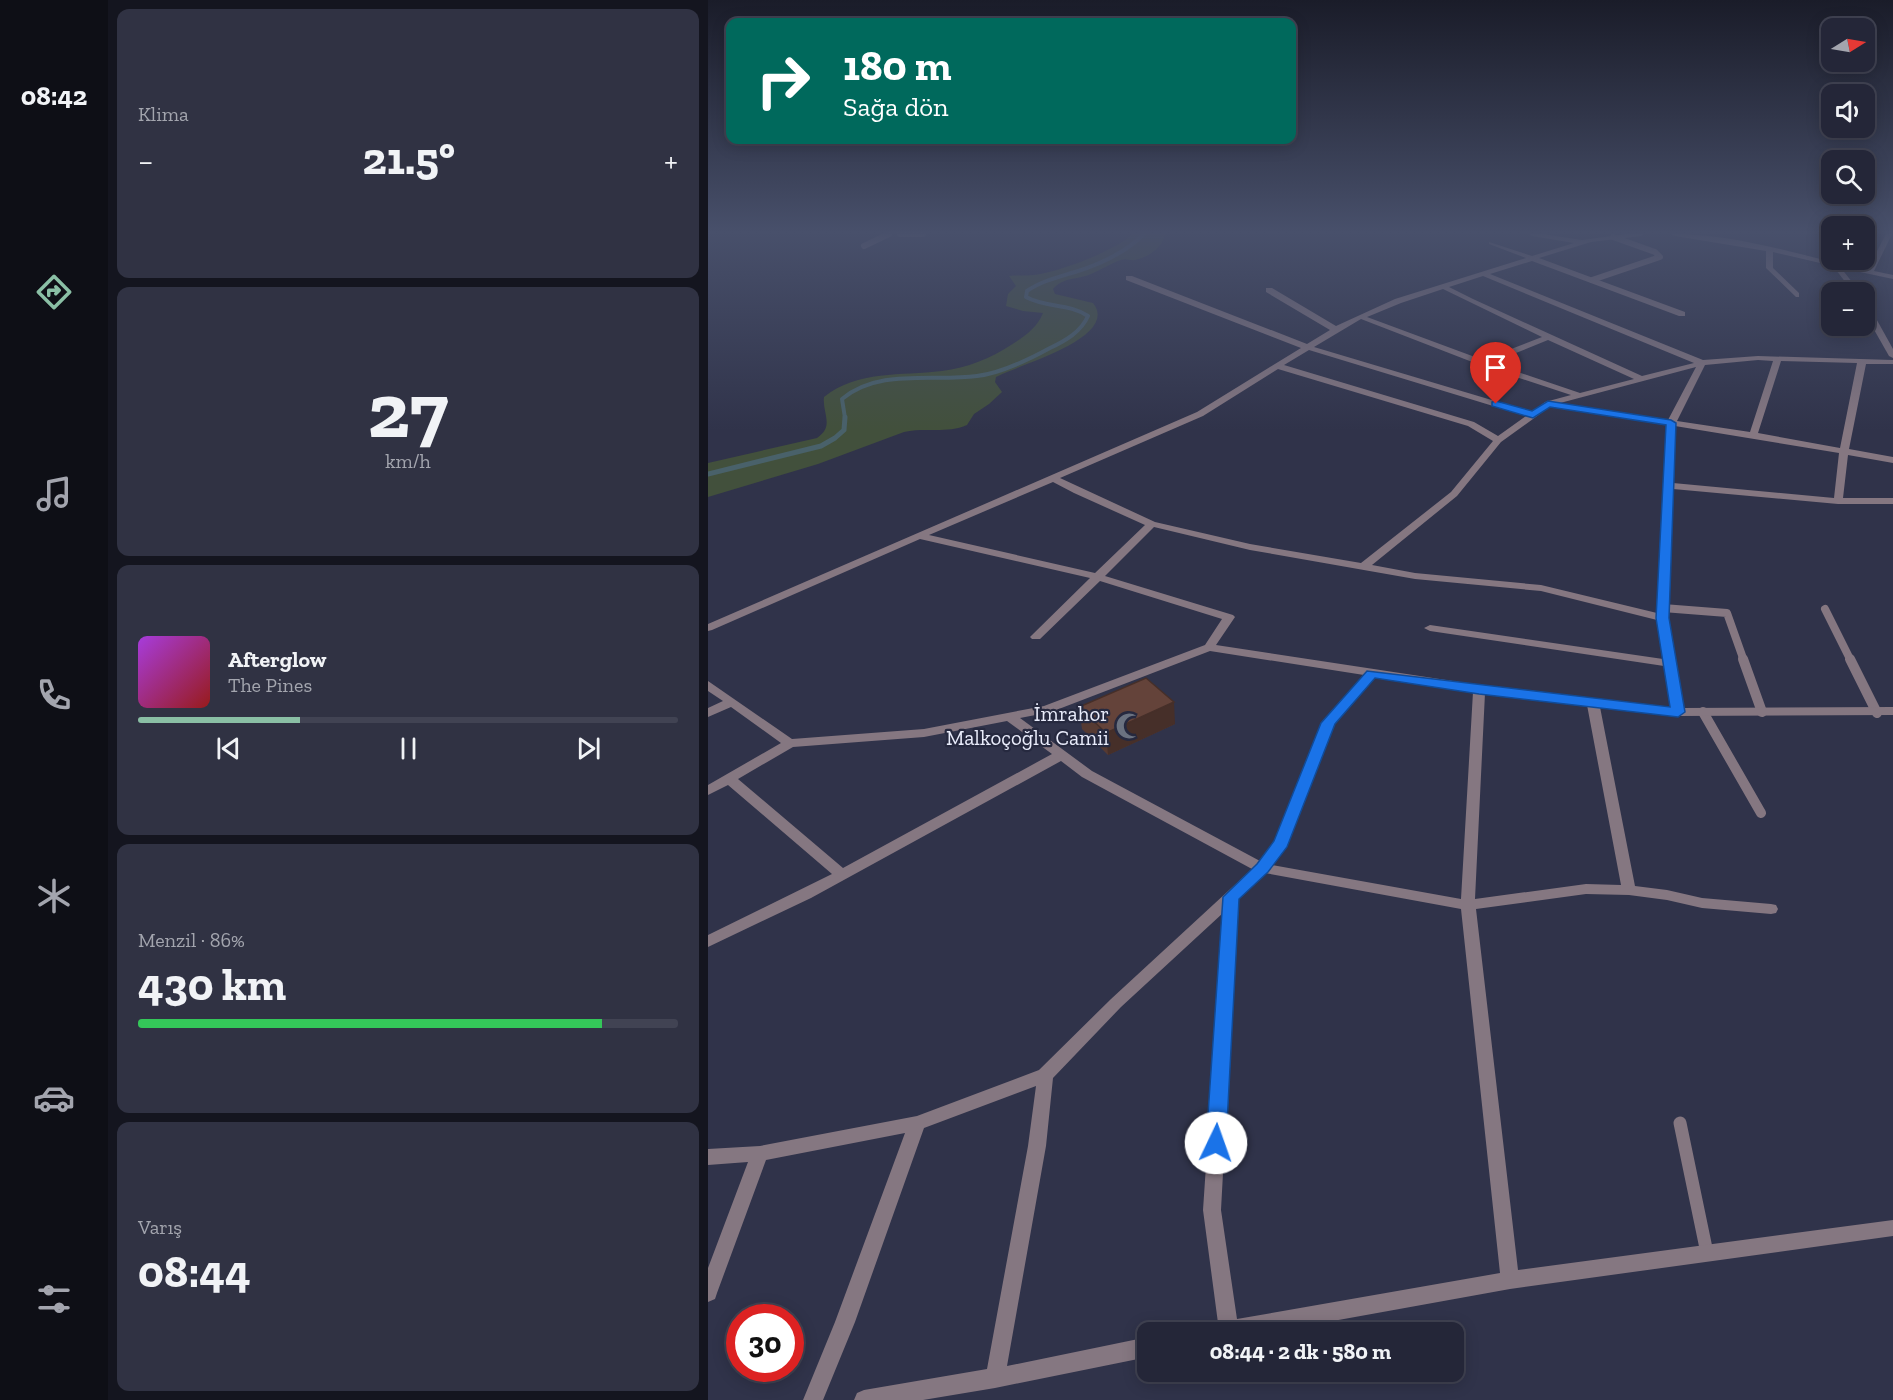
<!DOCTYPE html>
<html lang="tr">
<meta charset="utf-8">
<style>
:root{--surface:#242638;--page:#303243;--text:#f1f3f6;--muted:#a3a5ae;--line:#414353;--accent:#8abfa5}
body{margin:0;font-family:"Zilla Slab",serif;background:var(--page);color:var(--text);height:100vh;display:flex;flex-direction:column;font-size:22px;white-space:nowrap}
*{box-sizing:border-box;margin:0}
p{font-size:20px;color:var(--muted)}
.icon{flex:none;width:33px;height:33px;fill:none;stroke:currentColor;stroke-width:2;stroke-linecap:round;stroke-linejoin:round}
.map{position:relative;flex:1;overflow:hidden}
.details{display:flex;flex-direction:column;gap:9px;padding:9px;background:#14151f;width:600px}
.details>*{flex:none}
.banner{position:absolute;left:18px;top:18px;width:570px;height:126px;border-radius:12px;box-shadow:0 3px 15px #0003,0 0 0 2px var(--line);background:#00695c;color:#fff;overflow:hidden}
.needle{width:39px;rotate:79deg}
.tools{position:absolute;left:1113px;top:18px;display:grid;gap:12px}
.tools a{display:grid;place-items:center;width:54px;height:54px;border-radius:12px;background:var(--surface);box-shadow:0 3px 15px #0003,0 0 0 2px var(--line);font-size:30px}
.speed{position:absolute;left:18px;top:1304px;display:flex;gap:12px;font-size:30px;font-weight:700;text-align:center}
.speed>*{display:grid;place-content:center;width:78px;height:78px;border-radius:50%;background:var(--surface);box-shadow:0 3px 15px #0003,0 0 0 2px var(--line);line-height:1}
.speed .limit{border:9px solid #d22;background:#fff;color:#111}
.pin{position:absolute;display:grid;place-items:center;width:51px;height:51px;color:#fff;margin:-62px -26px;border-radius:50% 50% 50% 0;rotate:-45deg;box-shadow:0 0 6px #0007}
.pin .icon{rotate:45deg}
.me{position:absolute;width:66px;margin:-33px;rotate:3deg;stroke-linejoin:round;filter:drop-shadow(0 0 4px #0008)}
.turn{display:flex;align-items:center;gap:21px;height:126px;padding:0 18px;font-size:27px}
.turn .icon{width:78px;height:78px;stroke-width:2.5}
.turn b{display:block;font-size:42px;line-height:51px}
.big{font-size:45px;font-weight:700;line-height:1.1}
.details .card{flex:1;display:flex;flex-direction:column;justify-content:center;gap:9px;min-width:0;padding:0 21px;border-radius:12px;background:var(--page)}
.details .dial{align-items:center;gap:0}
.dial b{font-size:78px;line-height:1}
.song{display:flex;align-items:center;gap:18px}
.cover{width:72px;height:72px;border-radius:9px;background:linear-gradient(135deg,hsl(280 70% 55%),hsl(0 70% 35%))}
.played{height:6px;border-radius:3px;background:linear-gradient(90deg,var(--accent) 30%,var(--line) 30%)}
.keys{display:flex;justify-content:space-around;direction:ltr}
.heat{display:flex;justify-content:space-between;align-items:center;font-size:33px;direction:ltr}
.charge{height:9px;border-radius:4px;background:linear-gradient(90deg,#34c759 86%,var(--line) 0)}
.trip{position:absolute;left:429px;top:1322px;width:327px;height:60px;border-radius:12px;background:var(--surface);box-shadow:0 3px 15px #0003,0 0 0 2px var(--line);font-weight:700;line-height:60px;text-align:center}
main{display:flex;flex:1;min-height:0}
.menu{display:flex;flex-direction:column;width:108px;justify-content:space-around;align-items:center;background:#0e0f16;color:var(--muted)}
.menu .icon{width:42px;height:42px}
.menu .selected{color:var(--accent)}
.menu b{font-size:27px;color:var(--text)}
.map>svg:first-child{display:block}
.green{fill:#42503c}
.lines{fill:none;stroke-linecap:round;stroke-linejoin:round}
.stream-far1{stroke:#49616a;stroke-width:4}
.stream{stroke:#49616a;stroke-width:5}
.lane-far3{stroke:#857781;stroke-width:6}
.lane-far2{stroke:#857781;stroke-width:8}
.lane-far1{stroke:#857781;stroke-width:10}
.lane{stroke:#857781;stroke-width:13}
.street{fill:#857781;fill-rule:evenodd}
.wall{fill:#563a32}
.shaded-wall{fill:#462f29}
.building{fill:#64433a;stroke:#462f29;stroke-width:1.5}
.route{fill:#1a73e8;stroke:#114b97;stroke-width:1.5}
.labels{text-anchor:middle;stroke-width:4.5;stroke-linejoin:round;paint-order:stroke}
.poi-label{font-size:21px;fill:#e9ecfb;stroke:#26293f;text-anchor:end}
</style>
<main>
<nav class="menu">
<b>08:42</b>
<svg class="icon selected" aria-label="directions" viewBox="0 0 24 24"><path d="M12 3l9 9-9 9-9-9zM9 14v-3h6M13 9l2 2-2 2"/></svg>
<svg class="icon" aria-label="music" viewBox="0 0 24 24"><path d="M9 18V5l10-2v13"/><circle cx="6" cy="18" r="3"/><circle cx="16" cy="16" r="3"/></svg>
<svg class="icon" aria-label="phone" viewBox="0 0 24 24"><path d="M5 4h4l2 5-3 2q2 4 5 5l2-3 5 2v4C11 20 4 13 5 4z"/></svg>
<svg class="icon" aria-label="climate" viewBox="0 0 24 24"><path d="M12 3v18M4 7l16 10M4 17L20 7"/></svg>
<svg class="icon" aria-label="car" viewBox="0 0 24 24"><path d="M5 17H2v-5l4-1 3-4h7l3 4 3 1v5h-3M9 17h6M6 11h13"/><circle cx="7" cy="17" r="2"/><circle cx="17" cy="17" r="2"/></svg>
<svg class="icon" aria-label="filters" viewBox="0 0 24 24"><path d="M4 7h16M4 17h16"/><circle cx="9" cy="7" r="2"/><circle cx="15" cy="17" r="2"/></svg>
</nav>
<section class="details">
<div class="card"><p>Klima</p>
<div class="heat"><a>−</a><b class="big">21.5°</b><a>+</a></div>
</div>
<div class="card dial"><b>27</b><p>km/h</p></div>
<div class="card">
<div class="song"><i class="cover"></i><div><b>Afterglow</b><p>The Pines</p></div></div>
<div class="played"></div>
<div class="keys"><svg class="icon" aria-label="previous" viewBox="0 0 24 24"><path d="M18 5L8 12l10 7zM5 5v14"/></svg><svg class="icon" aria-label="pause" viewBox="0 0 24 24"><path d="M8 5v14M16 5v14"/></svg><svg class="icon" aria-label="next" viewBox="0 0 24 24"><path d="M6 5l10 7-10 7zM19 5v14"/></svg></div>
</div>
<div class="card"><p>Menzil · 86%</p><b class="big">430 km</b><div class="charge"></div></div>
<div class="card"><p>Varış</p><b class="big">08:44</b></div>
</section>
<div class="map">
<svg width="1185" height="1400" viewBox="0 0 1185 1400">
<rect width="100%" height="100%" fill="#30334a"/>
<path class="green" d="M424,234H457C455,248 440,257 427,260C422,261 418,258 413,260C403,263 393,270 383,274C369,280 355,277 345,289L347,294L385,303C413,338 307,366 288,377L287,382L294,392L281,404L266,414L259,425C239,434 217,427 196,432L110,464L0,497V463L109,438C127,426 114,413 116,397C150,370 193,376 234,371C259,368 283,358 303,345C316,337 329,328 335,313L315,311L298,306L300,294L308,286L301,276C309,275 317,276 325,275C348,273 408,251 424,234Z"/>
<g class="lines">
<path class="stream-far1" d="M137,418L134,399C171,368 224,382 269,376C294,373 320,360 342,348C357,341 373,332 380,316C361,303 338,308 318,297L319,291C333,281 351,277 367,272C393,264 417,253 436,234"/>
<polyline class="stream" points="0,474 113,446 127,438 136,430 137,417"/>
<g class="lane-far3">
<polyline points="192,234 215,234"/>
<polyline points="156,246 181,234"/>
<polyline points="884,280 952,257 947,252 905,237"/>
</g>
<g class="lane-far2">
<polyline points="955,608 1019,613 1036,661"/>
<polyline points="1117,609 1143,661"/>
</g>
<g class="lane-far1">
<polyline points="1035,659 1054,712"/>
<polyline points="1142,659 1169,713"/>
<polyline points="995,712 1053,813"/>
</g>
<polyline class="lane" points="972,1123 999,1253"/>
<g class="street">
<path d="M821,234H835L874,240L918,234H936L933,236L883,242L831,258L977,312V316H971L824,261L782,274L995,360L1050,356L1185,360V364H1158L1141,449L1185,457V463L1140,455L1135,498H1185V504H1130L965,489L960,618L975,708L1185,707V715L970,716L892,707L927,886L959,890L994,898L1063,904L1068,905L1070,909L1068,913L1063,914L994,908L959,900L921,895L878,894L768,909L810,1270L1185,1220V1236L802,1289L564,1332H502L505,1325L510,1323L495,1210L515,913L413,1007L345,1078L338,1146L299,1366L440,1337V1357L287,1388L215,1400H146L149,1393L156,1390L279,1369L320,1146L328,1086L216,1128L147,1322L115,1400H95L127,1322L197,1133L58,1160L9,1293L7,1299L0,1302V1268L40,1162L0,1165V1149L52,1146L209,1116L331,1070L403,999L544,869L374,777L353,761L103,898L0,947V935L124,874L20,785L0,795V785L73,743L23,707L0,717V708L15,701L0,691V681L84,739L216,729L336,706L497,645L514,619L392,581L332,639H324L322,637L324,635L382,578L212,539L4,630L0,631V624L489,412L593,348L418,280V276H424L599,344L622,330L558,292V288H564L628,326L687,299L818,258L781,244V242L824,256L866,243L824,236ZM775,276L986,363L934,376L765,299L741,287ZM735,289L834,337L775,360L659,317L693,303ZM653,319L772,365L863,395L837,402L824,412L606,347ZM840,340L926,379L872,393L783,363ZM601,350L818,416L790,436L766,422L576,365ZM1050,360L1065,361L1042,432L969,421L997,365ZM1073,361L1149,363L1132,448L1050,433ZM988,367L960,420L852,403ZM570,369L760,426L785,441L743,492L653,563L542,544L447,522L352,478L495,416ZM843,406L959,425L949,613L833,585L707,573L664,565L749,496L793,442ZM967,426L1131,453L1126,498L965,483ZM345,482L366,493L437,525L387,573L221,535ZM446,527L542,550L707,579L833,591L949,620L955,659L722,625L716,628L722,631L956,666L963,707L771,685L508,645L527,617L525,615L397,576ZM502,651L656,675L614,723L567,841L552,861L384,771L312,718L343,712ZM667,676L765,692L753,899L564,865L580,843L626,724ZM777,693L879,705L913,885L878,884L767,899ZM299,721L344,754L135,868L30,779L85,747L216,737ZM557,873L753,909L792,1273L529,1319L513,1210L530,898Z"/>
<path d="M964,234C1031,234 1094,256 1159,270L1178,234H1184L1166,271L1185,275V279L1133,268L1152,292H1145L1125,266L1065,252V268L1091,293V297H1088L1058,268V251L967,236Z"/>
<polygon points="1156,302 1160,304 1185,349 1185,358 1181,356 1156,312"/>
</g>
</g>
<polygon class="wall" points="371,707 467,724 400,755 374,729"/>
<polygon class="shaded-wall" points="466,702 467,724 400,755 398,733"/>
<polygon class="building" points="438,678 466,702 398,733 371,707"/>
<linearGradient id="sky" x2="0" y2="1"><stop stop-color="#1a1c29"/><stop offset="0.54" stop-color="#48506b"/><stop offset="1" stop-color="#48506b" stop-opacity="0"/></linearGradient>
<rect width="1185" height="430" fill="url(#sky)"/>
<polygon class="route" points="788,401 824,411 840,401 963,420 968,423 961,618 977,712 970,717 771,694 667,678 627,724 579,847 560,872 531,899 518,1143 515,1149 508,1151 501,1149 498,1143 515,897 549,864 566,841 613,723 659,671 962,707 948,618 958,425 842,407 825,418 784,406 784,402"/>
<defs>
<g id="mosque-bare" transform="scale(2.07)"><path d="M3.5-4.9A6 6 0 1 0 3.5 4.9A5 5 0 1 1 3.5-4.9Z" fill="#6b7280" stroke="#26293f" stroke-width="2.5" paint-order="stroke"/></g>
</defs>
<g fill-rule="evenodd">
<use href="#mosque-bare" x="421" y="726"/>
</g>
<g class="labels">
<g class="poi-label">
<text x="401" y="721">İmrahor<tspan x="401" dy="24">Malkoçoğlu Camii</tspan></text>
</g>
</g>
</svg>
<div class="tools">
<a><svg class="needle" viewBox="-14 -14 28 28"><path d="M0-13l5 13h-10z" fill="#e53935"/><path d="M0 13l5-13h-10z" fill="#a3a5ae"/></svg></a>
<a><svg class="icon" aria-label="sound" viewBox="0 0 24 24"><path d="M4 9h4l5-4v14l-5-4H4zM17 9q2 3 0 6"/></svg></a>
<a><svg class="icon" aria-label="search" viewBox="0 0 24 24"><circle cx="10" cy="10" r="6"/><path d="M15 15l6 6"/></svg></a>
<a>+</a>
<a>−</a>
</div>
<div class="speed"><div class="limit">30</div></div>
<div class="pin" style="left:788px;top:404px;background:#d93025"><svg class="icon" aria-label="arrive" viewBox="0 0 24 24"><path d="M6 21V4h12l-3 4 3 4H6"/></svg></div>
<svg class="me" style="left:508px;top:1143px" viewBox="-20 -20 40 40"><circle r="19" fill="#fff"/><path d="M0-13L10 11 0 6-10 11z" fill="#1a73e8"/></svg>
<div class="trip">08:44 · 2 dk · 580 m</div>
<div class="banner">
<div class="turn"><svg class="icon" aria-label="right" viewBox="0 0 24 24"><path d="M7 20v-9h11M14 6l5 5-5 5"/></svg><div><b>180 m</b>Sağa dön</div></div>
</div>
</div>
</main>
